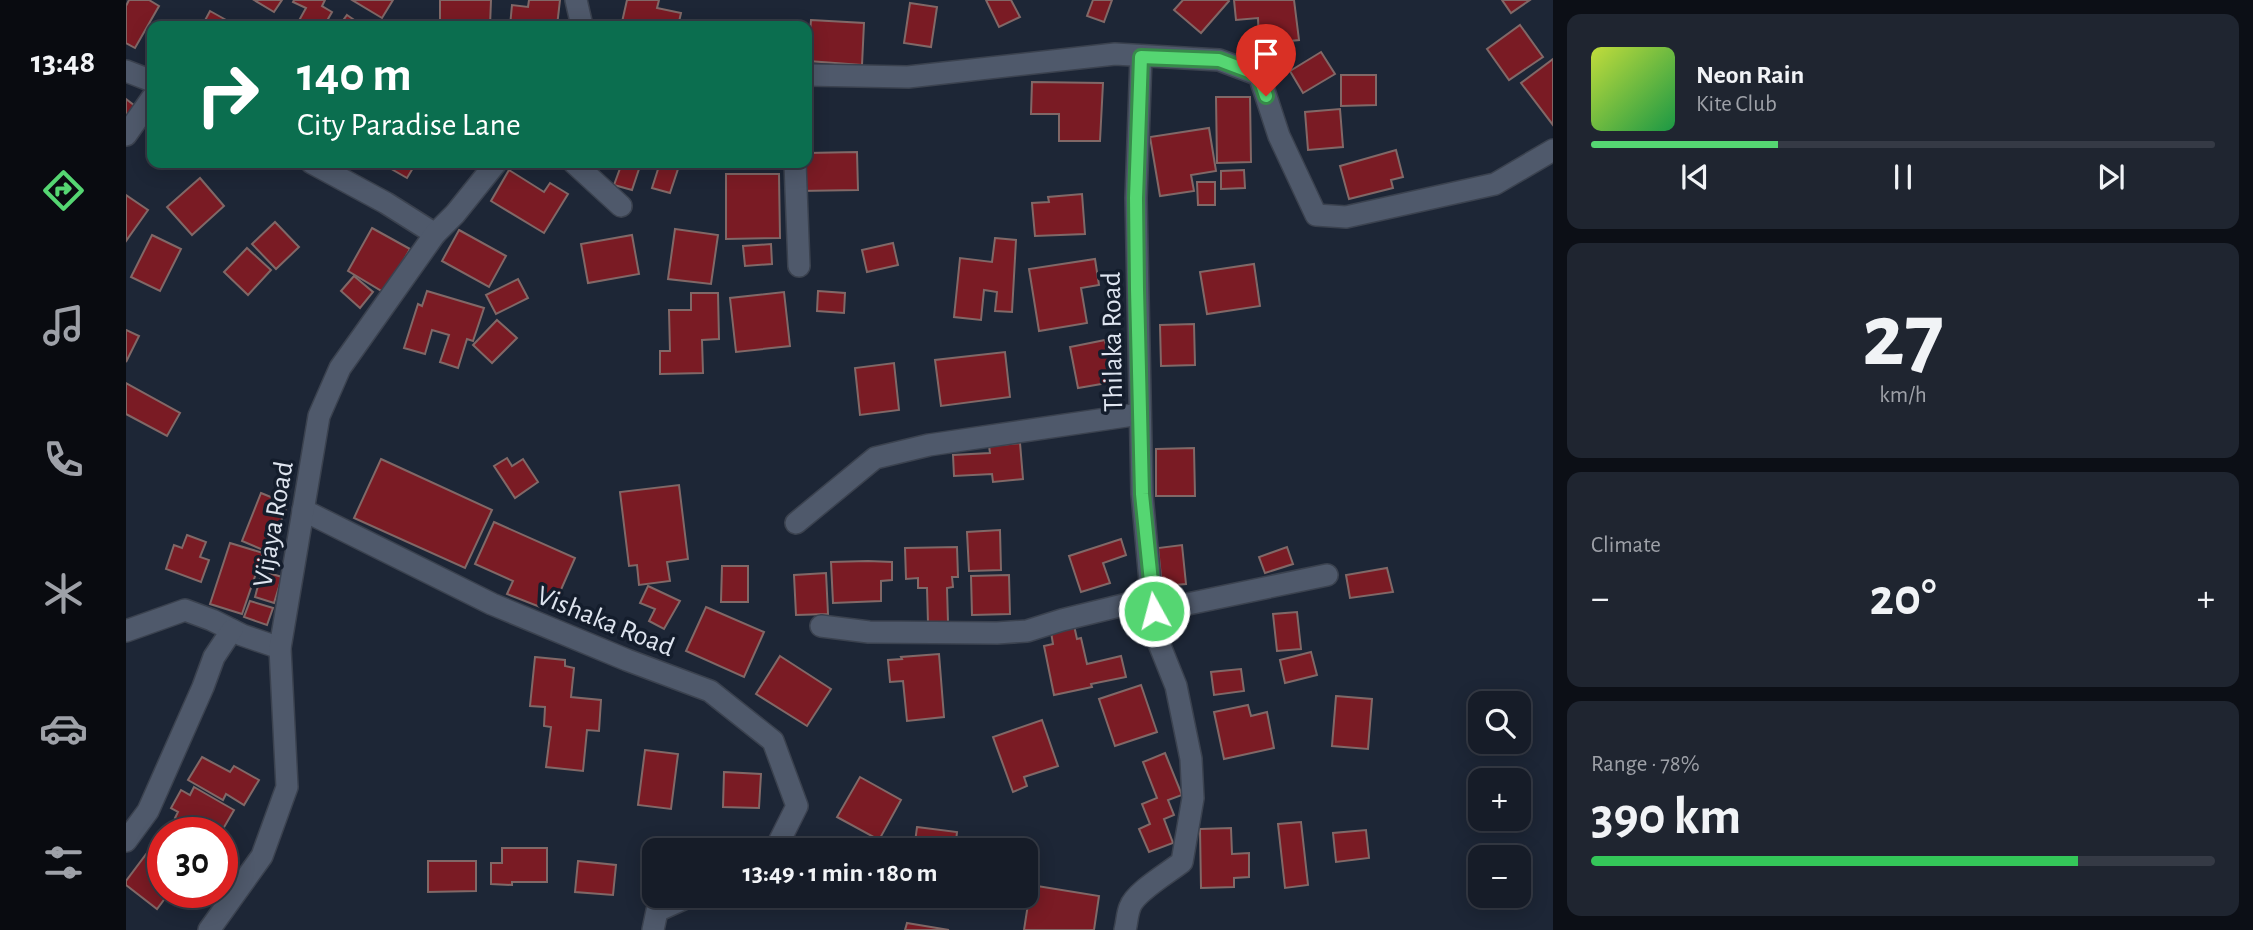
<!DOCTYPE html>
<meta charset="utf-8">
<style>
:root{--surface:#161c28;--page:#1f2530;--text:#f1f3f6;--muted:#9ea1a8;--line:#353a45;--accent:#55d672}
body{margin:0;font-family:"Alegreya Sans",sans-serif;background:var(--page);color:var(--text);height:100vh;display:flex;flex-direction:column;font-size:26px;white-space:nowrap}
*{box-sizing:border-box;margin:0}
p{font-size:23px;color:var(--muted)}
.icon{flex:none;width:38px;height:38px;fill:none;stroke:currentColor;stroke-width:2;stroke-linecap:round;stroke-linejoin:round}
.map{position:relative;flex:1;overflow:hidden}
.sheet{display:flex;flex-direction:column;gap:14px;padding:14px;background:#0c0f16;width:700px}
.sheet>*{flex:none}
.banner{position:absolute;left:21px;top:21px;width:665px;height:147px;border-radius:14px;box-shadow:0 4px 18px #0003,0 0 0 2px var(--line);background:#0b6e4f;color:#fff;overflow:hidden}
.controls{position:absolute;left:1342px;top:691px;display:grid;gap:14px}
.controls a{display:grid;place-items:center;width:63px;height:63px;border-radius:14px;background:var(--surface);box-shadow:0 4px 18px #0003,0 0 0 2px var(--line);font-size:35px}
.speed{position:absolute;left:21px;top:817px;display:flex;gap:14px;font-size:35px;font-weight:700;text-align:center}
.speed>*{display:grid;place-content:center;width:91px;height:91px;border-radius:50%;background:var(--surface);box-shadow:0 4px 18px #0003,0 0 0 2px var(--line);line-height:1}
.speed .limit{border:10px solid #d22;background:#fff;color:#111}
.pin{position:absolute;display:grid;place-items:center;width:60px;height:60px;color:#fff;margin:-72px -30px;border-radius:50% 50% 50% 0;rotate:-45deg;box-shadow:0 0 7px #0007}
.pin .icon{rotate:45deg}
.me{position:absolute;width:77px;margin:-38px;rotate:353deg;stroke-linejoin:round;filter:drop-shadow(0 0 5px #0008)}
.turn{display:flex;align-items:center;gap:24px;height:147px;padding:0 35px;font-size:32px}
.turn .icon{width:91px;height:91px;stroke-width:2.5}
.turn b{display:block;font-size:49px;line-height:60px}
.big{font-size:52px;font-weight:600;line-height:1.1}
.sheet .card{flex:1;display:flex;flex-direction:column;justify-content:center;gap:10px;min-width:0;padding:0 24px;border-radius:14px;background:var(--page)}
.sheet .dial{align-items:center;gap:0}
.dial b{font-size:91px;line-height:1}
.song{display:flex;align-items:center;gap:21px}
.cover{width:84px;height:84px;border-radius:10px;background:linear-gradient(135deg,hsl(70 70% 55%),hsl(140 70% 35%))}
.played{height:7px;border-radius:4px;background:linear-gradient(90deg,var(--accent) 30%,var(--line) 30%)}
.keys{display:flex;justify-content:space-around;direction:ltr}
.heat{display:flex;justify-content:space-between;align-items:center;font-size:38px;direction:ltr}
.charge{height:10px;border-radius:5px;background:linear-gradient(90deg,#34c759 78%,var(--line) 0)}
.trip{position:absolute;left:516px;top:838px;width:396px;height:70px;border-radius:14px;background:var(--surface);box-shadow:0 4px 18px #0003,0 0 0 2px var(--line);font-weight:600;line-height:70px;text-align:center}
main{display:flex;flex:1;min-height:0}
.tabs{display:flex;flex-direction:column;width:126px;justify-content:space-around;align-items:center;background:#090b10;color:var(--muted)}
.tabs .icon{width:49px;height:49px}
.tabs .active{color:var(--accent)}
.tabs b{font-size:32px;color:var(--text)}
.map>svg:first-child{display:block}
.building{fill:#7a1b24;stroke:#816867;stroke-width:2}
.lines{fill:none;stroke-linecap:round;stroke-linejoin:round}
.minor-casing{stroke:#3b424f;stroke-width:24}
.minor{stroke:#4f596b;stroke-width:21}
.route-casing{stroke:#378b4a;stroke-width:18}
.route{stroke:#55d672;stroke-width:12}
.labels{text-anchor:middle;stroke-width:7;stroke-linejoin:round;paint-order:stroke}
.street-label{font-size:28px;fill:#dee4ef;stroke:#141d2c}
</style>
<main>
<nav class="tabs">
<b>13:48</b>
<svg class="icon active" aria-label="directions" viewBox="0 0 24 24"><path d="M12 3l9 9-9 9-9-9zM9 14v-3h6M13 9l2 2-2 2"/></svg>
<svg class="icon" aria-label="music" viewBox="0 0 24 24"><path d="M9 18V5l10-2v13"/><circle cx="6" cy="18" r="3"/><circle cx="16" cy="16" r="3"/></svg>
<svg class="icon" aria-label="phone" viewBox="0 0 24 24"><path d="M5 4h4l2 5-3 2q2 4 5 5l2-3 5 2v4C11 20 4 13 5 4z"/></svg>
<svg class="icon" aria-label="climate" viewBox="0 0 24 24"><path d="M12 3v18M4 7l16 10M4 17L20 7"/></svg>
<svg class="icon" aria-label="car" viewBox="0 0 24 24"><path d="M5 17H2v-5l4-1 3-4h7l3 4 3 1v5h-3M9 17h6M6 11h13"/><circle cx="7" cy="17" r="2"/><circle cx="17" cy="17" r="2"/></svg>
<svg class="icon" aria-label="filters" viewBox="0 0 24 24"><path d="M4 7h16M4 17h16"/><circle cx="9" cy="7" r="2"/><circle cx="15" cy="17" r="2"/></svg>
</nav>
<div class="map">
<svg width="1427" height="930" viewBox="0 0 1427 930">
<rect width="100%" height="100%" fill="#1d2636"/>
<g class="building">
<polygon points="3,0 23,0 33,6 9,48 0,43 0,6"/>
<polygon points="128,0 156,0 148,12"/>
<polygon points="168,0 199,0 196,6 206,12 198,26 170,26 180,8 167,2"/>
<polygon points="226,0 267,0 256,18"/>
<polygon points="314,0 365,0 364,26 314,26"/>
<polygon points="403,0 434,0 431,26 384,26 386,5 402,7"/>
<polygon points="501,0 533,0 531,8 555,13 552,26 516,26 496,22"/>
<polygon points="860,0 885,0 894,17 873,27"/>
<polygon points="967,0 986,0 978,22 961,16"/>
<polygon points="1057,0 1102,0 1103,1 1075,33 1048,10"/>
<polygon points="1108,0 1168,0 1173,40 1133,44 1132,18 1110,20"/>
<polygon points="1376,0 1404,0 1385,13"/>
<polygon points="784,3 811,7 805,47 778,43"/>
<polygon points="84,11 102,21 99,26 76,26"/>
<polygon points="221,15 237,26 213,26"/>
<polygon points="685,20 738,23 736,65 682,61"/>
<polygon points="1394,25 1417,57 1383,80 1361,49"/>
<polygon points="1195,52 1209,74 1177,93 1164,71"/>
<polygon points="1427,59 1427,125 1395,83"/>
<polygon points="1215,75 1250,75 1250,105 1215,106"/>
<polygon points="906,82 977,83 974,141 933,141 933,114 905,114"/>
<polygon points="1090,97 1124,97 1125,162 1091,163"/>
<polygon points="0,99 13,109 0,127"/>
<polygon points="1214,109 1217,147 1182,150 1179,112"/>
<polygon points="1083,128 1090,171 1065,175 1068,191 1034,196 1024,137"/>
<polygon points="1270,150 1277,177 1265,180 1267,188 1223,199 1214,166"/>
<polygon points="731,152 732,190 672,191 671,163 681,163 681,153"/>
<polygon points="255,163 290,163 281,178"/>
<polygon points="496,163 515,163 506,190 488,185"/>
<polygon points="534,163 554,163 544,193 526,188"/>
<polygon points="383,170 418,192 424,183 442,194 418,233 365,201"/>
<polygon points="1118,170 1119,188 1095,189 1095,171"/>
<polygon points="600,174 653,174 654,238 600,239"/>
<polygon points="74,178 98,206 66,235 41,207"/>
<polygon points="1071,182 1089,182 1089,205 1072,205"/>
<polygon points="956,194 959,234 909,236 906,203 923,202 922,197"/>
<polygon points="0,195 22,210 0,241"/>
<polygon points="149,222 173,247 150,269 126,244"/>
<polygon points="246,228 284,249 259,293 222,271"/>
<polygon points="549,229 592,235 585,284 542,279"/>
<polygon points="333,230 380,256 363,287 316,261"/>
<polygon points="26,235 55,249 34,291 5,277"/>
<polygon points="506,235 513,274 462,283 455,244"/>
<polygon points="869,238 890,240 886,312 869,311 871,292 858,290 855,320 828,317 834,258 866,262"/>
<polygon points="767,243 772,265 741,272 736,250"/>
<polygon points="645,244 646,264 619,266 617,246"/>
<polygon points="121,248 145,270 122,295 98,272"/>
<polygon points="969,259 973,285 955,288 961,323 913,331 903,269"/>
<polygon points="1128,264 1134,306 1081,314 1074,272"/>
<polygon points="228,276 247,292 234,308 215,291"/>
<polygon points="392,279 402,298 370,314 360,295"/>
<polygon points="301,291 358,308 347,341 341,339 332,368 314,362 323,335 306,330 299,354 278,348 292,304 296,306"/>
<polygon points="692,291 719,293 718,313 691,311"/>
<polygon points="658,292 664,346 610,352 604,298"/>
<polygon points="565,293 592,293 593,339 576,340 577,373 534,374 534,351 544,351 543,310 565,310"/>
<polygon points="371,320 391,338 366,363 347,345"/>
<polygon points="1068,324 1069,365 1035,366 1034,325"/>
<polygon points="0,330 13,336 0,362"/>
<polygon points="979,340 987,382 952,388 944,347"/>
<polygon points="879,352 884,397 815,406 809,360"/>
<polygon points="768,363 773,410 734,415 729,368"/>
<polygon points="0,383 54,413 41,436 0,414"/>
<polygon points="894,443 897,479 867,482 866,474 828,476 827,455 864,453 863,446"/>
<polygon points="1068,448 1069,496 1030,496 1030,449"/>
<polygon points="381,458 386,466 397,459 412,482 389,498 368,466"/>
<polygon points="255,459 366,510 339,568 228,518"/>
<polygon points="553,485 562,559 541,562 544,581 513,585 511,565 503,566 494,492"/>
<polygon points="135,493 162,504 142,552 116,541"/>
<polygon points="368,522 449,558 430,601 419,596 414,607 381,594 387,581 349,564"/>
<polygon points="874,530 875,570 843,571 841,532"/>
<polygon points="61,535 80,542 74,557 83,560 75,582 40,569 48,545 56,548"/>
<polygon points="995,539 1000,555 977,563 984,583 955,592 943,556"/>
<polygon points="104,543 137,553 116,614 84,604"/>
<polygon points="1056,545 1060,584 1036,586 1032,548"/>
<polygon points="831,547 832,577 826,577 827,587 821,588 822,622 802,623 801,588 792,588 792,578 780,579 779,548"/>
<polygon points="1161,547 1167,564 1139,573 1133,557"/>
<polygon points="742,561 766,562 766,580 755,581 755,601 707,603 705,562"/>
<polygon points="596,566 622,566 622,602 595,602"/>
<polygon points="1261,568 1267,592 1224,598 1220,575"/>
<polygon points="136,571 156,577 148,603 129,597"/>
<polygon points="700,573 702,614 670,615 668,575"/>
<polygon points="883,575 884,614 846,615 845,576"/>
<polygon points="522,586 554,601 538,629 523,621 529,609 514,603"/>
<polygon points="124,601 147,608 141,625 118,617"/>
<polygon points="580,607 638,632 618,677 560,651"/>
<polygon points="1171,612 1175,649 1151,651 1147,614"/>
<polygon points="947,621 951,639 955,638 961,664 995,656 1000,677 965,684 966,687 928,695 918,646 927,644 924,626"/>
<polygon points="1185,652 1191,675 1159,683 1154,660"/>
<polygon points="813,654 818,717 781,721 777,681 764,682 762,660 776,659 775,657"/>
<polygon points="654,656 705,689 681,726 630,694"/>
<polygon points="409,657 439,660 439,666 448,668 445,697 475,700 473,731 461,730 457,771 420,767 425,727 418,726 419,707 404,706"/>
<polygon points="1115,669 1118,691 1088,695 1085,672"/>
<polygon points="1015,685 1031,732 989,746 973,699"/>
<polygon points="1210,696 1246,699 1242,749 1206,746"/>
<polygon points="1122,705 1125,716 1141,712 1148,748 1098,759 1088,712"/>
<polygon points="916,720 932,766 898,777 901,786 887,792 867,737"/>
<polygon points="519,750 552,754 545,809 512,805"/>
<polygon points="1039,753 1056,795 1042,800 1048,815 1038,819 1047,843 1023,852 1013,829 1024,824 1016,804 1031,798 1017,762"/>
<polygon points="76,757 104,772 108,766 133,780 118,805 100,794 97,800 62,780"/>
<polygon points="598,772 635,774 633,808 597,807"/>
<polygon points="734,777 775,800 753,840 711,817"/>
<polygon points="68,787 108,810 97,829 83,822 79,830 70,824 67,829 49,818 52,812 45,808 55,790 64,795"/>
<polygon points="1175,822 1182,885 1159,888 1152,824"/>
<polygon points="791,827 831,832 829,850 788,850"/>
<polygon points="1105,828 1106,854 1123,853 1123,877 1108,878 1108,887 1075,888 1074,829"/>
<polygon points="1240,830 1243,858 1210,862 1207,833"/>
<polygon points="30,841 37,847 37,892 57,892 52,899 43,893 31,909 0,885 0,881"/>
<polygon points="376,848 421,848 421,882 386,882 386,885 365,884 365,863 376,863"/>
<polygon points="302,861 350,861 350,891 302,892"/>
<polygon points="452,861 490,865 487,895 449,892"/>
<polygon points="905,885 973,896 968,930 898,930"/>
<polygon points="781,923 823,930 779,930"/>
</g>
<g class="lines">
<g class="minor-casing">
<g id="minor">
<polyline points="450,0 456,26"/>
<polyline points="0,71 26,81"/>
<polyline points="681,75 782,77 989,54 1093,60 1133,75 1153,136 1190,215 1220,217 1369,184 1427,150"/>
<polyline points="0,135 26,98"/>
<polyline points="186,163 260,203 309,234"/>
<polyline points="448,163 495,206"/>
<polyline points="669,163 673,266"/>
<polyline points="177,510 366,604 501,660 584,691 647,741 671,806 649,850"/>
<polyline points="670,523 749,458 803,445 1014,414"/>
<polyline points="1028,611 1201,575"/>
<polyline points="695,626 743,632 871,633 901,631 936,620 1026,598"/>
<polyline points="0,631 59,610 86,620 116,635 154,648"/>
<polyline points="0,841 22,811 77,687 88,657 106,630"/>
<polyline points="83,930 136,856 161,787 154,648 193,416 214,368 309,234 329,214 370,163"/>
<polyline points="527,930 531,911 564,896"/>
<path d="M999,930C1001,923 1001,914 1004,907C1009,892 1042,873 1056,862L1067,798L1065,759L1050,686L1032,641L1025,592L1016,494L1010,198L1015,57"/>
</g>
</g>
<use href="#minor" class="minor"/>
</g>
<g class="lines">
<g class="route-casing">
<polyline id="route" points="1028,611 1016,494 1011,289 1010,198 1015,57 1093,60 1133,75 1140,96"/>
</g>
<use href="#route" class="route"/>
</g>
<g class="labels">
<g class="street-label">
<text transform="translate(985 342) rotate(-91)" y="10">Thilaka Road</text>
<text transform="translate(146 524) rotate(-80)" y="10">Vijaya Road</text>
<text transform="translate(480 620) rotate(22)" y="10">Vishaka Road</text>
</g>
</g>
</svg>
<div class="controls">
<a><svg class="icon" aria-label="search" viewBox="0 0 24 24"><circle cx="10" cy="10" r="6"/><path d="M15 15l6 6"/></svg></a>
<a>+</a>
<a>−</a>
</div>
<div class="speed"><div class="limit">30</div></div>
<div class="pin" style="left:1140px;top:96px;background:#d93025"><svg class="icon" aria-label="arrive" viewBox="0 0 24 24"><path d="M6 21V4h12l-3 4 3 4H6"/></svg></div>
<svg class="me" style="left:1028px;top:611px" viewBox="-20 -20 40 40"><circle r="17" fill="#55d672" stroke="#fff" stroke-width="3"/><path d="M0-11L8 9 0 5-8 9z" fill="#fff"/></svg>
<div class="trip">13:49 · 1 min · 180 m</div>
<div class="banner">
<div class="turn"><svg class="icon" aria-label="right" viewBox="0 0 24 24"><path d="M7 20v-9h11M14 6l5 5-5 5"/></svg><div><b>140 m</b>City Paradise Lane</div></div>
</div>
</div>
<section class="sheet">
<div class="card">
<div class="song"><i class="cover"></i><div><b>Neon Rain</b><p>Kite Club</p></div></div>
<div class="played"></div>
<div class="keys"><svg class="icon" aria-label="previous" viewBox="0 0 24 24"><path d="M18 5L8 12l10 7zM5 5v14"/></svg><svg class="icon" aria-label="pause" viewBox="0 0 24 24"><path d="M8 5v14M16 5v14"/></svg><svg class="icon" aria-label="next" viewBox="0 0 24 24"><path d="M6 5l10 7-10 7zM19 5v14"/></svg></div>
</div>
<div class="card dial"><b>27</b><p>km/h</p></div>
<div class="card"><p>Climate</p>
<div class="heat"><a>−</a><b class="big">20°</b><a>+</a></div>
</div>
<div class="card"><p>Range · 78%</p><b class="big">390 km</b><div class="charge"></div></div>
</section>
</main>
